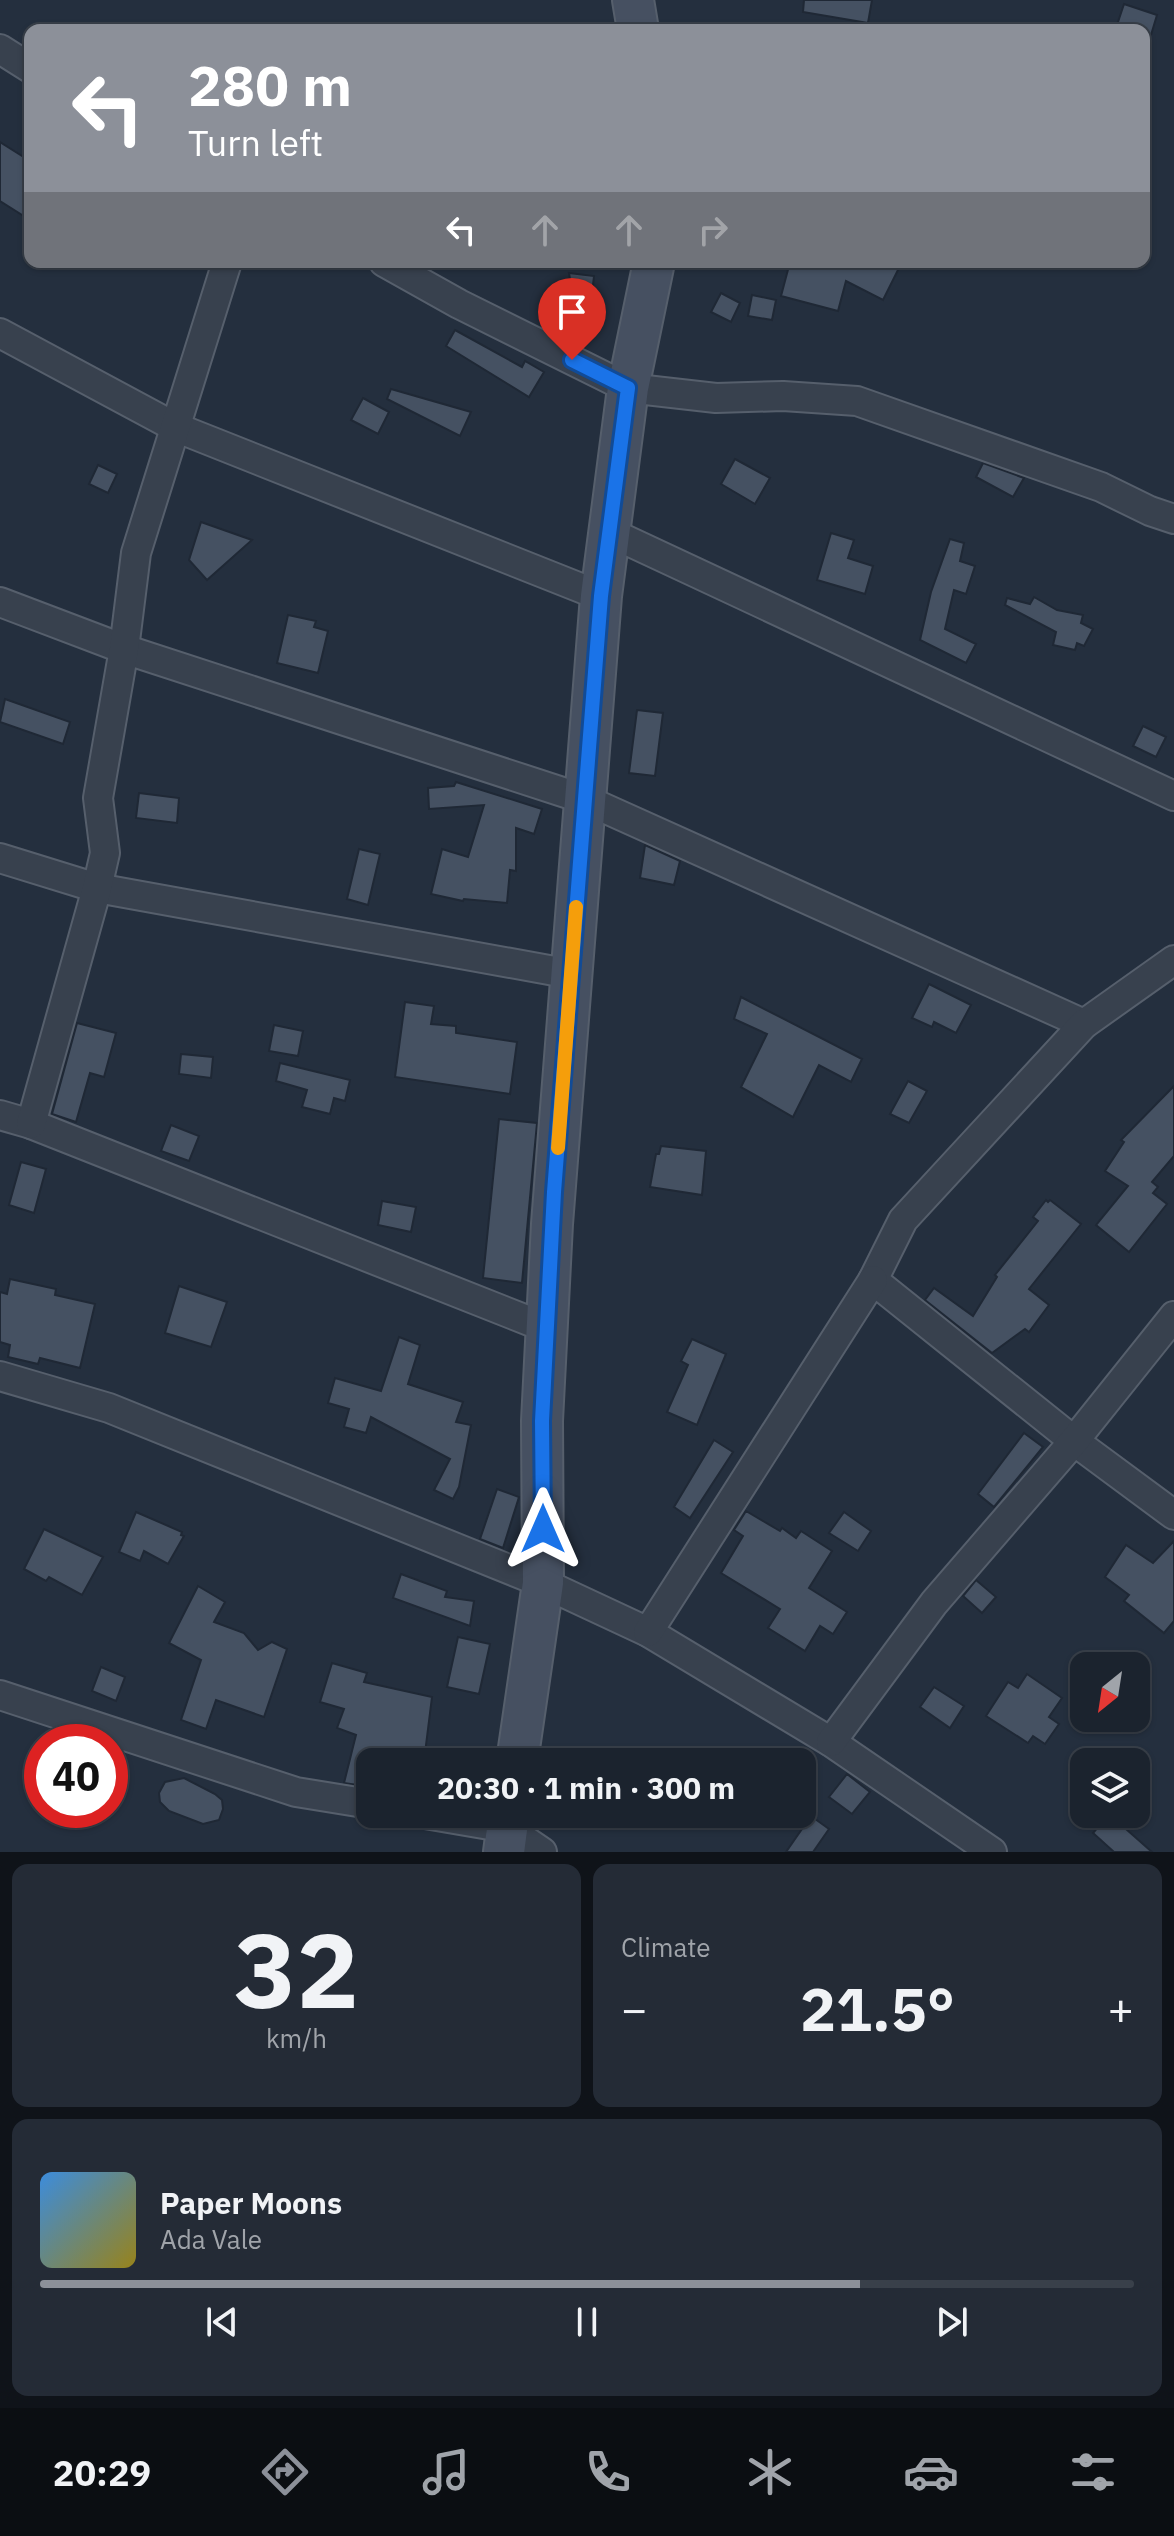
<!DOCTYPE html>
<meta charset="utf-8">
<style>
:root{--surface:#1b232e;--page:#242b36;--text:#f1f3f6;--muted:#a0a4aa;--line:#39404a;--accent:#8c9099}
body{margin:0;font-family:"IBM Plex Sans",sans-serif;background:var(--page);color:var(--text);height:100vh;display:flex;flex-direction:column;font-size:30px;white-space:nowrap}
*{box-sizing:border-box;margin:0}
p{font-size:26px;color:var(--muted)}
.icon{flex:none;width:44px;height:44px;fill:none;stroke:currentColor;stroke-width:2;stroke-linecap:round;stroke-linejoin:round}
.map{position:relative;height:1852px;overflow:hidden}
.details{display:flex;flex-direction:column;gap:12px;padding:12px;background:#0f1319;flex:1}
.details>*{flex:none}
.hud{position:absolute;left:24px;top:24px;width:1126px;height:244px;border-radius:16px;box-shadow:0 2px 6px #0004,0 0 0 2px var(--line);background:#8c9099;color:#fff;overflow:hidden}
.needle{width:52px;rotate:210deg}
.buttons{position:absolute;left:1070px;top:1652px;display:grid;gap:16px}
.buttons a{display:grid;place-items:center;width:80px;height:80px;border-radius:16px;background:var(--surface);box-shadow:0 2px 6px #0004,0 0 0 2px var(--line);font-size:40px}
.speed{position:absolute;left:24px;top:1724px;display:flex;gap:16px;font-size:40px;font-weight:700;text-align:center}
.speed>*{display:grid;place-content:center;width:104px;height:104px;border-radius:50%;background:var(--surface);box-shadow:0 2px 6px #0004,0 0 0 2px var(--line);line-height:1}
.speed .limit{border:12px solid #d22;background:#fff;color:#111}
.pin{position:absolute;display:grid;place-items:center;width:68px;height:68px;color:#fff;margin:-82px -34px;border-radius:50% 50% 50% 0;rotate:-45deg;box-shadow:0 0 8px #0007}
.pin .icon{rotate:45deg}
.me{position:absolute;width:88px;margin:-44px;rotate:0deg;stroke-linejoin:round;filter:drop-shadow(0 0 6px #0008)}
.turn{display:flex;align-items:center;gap:28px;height:168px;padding:0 32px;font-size:36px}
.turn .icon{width:104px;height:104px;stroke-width:2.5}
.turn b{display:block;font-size:56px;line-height:68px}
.lanes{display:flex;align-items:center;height:76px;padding:0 32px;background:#0003;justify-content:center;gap:40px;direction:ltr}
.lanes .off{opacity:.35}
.big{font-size:60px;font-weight:700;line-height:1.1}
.details .card{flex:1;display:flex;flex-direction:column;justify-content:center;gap:12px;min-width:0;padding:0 28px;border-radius:16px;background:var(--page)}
.details .dial{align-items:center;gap:0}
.dial b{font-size:104px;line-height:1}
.song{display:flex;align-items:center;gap:24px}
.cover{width:96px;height:96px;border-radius:12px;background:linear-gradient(135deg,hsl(210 70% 55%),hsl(50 70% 35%))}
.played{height:8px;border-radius:4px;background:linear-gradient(90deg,var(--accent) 75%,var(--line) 75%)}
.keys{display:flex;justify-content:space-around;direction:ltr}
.heat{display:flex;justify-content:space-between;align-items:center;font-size:44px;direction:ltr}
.details .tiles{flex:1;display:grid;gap:12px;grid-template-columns:1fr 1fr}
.card:last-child{grid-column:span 2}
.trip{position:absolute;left:356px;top:1748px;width:460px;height:80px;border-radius:16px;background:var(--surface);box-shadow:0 2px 6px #0004,0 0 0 2px var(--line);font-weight:700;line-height:80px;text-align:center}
.dock{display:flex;height:128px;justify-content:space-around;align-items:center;background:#0b0e12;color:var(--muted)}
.dock .icon{width:56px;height:56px}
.dock .current{color:var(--accent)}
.dock b{font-size:36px;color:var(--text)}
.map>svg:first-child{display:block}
.building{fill:#455162;stroke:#1f2835;stroke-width:2}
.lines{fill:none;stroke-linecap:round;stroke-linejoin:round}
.street-casing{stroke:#565f6c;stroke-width:32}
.secondary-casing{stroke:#565f6c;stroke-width:44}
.street{stroke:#38414e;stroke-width:28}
.secondary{stroke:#465061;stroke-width:40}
.route-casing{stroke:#114b97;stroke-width:20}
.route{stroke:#1a73e8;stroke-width:14}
.slow{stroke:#f59e0b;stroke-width:14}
</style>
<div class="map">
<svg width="1174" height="1852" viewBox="0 0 1174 1852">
<rect width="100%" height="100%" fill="#242f3e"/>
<g class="building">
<polygon points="804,0 872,0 868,23 803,12"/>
<polygon points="1124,4 1157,15 1151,35 1144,33 1144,30 1117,25"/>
<polygon points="0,142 30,161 30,220 0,201"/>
<polygon points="790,262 902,262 883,300 846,281 838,311 781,296"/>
<polygon points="569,273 594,276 590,312 598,314 592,336 587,335 587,340 579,340 578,332 569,330 575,311"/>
<polygon points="721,293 740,303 731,322 711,312"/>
<polygon points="752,295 776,300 772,320 748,316"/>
<polygon points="455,330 522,367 525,361 544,372 529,397 446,346"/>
<polygon points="391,389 471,412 460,436 387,399"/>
<polygon points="363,398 389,412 378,434 351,420"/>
<polygon points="735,459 770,478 755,504 721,484"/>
<polygon points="983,463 1024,478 1013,497 976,477"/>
<polygon points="98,465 117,474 108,493 89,484"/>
<polygon points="201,522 252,540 207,580 189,560"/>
<polygon points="831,533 854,540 848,558 873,566 865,594 817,580"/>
<polygon points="950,539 964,543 960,561 975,566 966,594 954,590 945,629 976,644 966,663 920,640 931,592"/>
<polygon points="1034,597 1057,610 1083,615 1081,623 1093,629 1084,646 1077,643 1075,650 1053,645 1056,632 1005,605 1007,598 1030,604"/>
<polygon points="288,615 316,621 314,627 328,631 318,673 277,663"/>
<polygon points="5,699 70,722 63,744 0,722"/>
<polygon points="637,710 663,713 655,776 629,773"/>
<polygon points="1143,726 1166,737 1156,757 1133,746"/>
<polygon points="456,782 542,809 534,834 516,828 516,871 510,870 507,903 464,899 463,901 431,894 442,849 468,857 484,805 429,809 428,788 454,786"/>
<polygon points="139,793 179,798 177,823 136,818"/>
<polygon points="645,845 680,861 674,885 640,878"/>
<polygon points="359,849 380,854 368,905 347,899"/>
<polygon points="929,984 971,1005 956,1033 934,1022 932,1027 912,1018"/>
<polygon points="741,997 862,1059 851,1082 819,1065 793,1117 741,1087 767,1034 734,1019"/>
<polygon points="405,1002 434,1006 431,1024 456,1026 456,1033 517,1042 510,1094 395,1077"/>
<polygon points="77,1023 116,1033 104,1077 90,1073 76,1122 52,1114"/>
<polygon points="274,1025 303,1031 298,1056 269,1051"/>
<polygon points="181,1054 213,1057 211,1078 179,1074"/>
<polygon points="280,1063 350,1080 345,1101 334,1098 330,1114 302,1107 307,1090 276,1081"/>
<polygon points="908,1081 927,1091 909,1123 890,1114"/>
<polygon points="1174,1086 1174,1156 1152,1182 1158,1187 1153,1193 1167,1204 1129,1252 1096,1225 1128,1186 1105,1171 1124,1142 1121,1140"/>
<polygon points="499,1119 537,1123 522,1283 483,1278"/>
<polygon points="171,1125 199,1136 189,1161 161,1151"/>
<polygon points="661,1146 706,1151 702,1195 650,1187 656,1154 659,1154"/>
<polygon points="21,1162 46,1169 34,1213 9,1205"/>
<polygon points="1046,1200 1048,1202 1050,1200 1081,1224 1029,1289 1049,1305 1029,1332 1025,1329 992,1353 925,1300 934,1288 973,1316 997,1277 995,1275 1038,1221 1033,1217"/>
<polygon points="382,1201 416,1207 411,1232 378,1225"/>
<polygon points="10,1279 56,1289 55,1295 95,1304 80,1368 40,1358 38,1364 8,1357 10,1345 0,1342 0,1292 7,1294"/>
<polygon points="179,1286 227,1302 211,1347 165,1333"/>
<polygon points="399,1337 420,1345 408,1384 463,1402 456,1422 471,1425 459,1487 453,1499 434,1490 450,1459 371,1417 366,1433 344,1427 349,1409 328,1403 335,1378 381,1391"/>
<polygon points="692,1339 726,1354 697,1425 667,1412 688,1365 681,1361"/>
<polygon points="1024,1433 1043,1447 994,1507 978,1494"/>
<polygon points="714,1440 733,1452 690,1518 674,1507"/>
<polygon points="497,1489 519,1497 503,1548 480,1539"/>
<polygon points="746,1511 780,1531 782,1528 796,1538 801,1531 832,1551 809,1588 847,1612 833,1634 820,1626 805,1651 768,1628 780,1609 721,1573 743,1536 734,1530"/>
<polygon points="136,1512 182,1532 181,1535 184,1536 168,1564 144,1551 140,1561 119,1552"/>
<polygon points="844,1512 871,1531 858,1551 829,1533"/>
<polygon points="44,1529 103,1557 82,1595 49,1577 46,1581 24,1569"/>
<polygon points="1174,1541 1174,1621 1164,1633 1124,1601 1129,1595 1105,1577 1126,1545 1153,1563"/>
<polygon points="401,1574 447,1591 445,1597 474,1601 470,1626 393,1598"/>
<polygon points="976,1580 996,1597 982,1613 963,1596"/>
<polygon points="198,1586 225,1602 214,1622 244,1633 258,1650 272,1642 287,1649 264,1717 216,1700 206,1729 181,1720 201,1660 169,1643"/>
<polygon points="458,1637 490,1644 479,1694 447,1687"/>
<polygon points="332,1663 367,1673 364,1682 432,1697 425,1753 374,1748 364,1786 344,1783 356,1735 337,1728 344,1709 320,1702"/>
<polygon points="101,1667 125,1677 116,1701 92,1691"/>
<polygon points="1027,1674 1062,1698 1049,1717 1059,1724 1045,1744 1033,1736 1028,1743 986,1716 1008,1682 1018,1688"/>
<polygon points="934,1687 964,1706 950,1728 920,1707"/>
<polygon points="847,1774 870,1792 852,1814 829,1797"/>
<polygon points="184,1778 215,1794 222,1800 223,1809 219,1820 203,1824 169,1811 160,1802 159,1793 165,1782"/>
<polygon points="1109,1814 1152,1852 1114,1852 1093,1833"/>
<polygon points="811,1816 829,1829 813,1852 786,1852"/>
</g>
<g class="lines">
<g class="street-casing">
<g id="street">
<polyline points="0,49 30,68"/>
<polyline points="384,262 459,304 628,388 716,398 783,396 857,401 1101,487 1150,511 1174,519"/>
<polyline points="0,333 175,427 601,596"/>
<polyline points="609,532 1174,796"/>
<polyline points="0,602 124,649 584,799 1084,1024"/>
<polyline points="0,858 97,888 571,974"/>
<polyline points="1174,960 1084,1024 903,1220 873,1280 1074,1441 1174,1515"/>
<polyline points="0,1115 31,1124 547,1328"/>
<polyline points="31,1124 97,888 105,853 98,798 124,649 136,553 227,262"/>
<polyline points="0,1376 109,1408 543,1583 648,1632 831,1742 992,1852"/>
<polyline points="648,1632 873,1280"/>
<polyline points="0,1695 296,1792 370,1804"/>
<polyline points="831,1742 934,1603 1074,1441 1174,1316"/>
<polyline points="425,1814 507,1828 542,1852"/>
</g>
</g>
<g class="secondary-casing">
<g id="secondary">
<polyline points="633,0 638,30"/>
<polyline points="517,1762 543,1583 542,1421 552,1224 601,596 628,388 654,262"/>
<polyline points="504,1852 509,1814"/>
</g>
</g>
<use href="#street" class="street"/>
<use href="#secondary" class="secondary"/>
</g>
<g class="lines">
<g class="route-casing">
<polyline id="route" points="543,1529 542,1421 554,1192 601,596 628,388 572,360"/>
</g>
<use href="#route" class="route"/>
<polyline class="slow" points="558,1148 576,907"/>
</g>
</svg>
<div class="buttons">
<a><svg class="needle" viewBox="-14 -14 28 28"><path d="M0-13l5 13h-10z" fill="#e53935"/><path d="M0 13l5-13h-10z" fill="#a0a4aa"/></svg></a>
<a><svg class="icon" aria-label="layers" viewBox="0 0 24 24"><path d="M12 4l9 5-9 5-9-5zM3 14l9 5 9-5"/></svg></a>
</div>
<div class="speed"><div class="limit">40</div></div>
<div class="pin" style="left:572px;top:360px;background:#d93025"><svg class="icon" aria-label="arrive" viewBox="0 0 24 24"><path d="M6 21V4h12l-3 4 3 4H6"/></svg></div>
<svg class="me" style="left:543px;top:1529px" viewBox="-20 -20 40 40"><path d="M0-17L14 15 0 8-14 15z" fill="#1a73e8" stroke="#fff" stroke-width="4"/></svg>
<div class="trip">20:30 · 1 min · 300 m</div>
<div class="hud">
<div class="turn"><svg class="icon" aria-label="left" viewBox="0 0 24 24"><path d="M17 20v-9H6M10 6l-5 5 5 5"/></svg><div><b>280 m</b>Turn left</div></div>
<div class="lanes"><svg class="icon" aria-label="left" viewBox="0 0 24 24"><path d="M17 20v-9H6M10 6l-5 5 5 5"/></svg><svg class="icon off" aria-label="ahead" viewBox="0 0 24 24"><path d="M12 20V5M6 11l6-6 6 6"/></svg><svg class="icon off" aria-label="ahead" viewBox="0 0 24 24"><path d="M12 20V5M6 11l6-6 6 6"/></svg><svg class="icon off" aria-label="right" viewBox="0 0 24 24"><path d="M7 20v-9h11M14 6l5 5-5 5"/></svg></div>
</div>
</div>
<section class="details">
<div class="tiles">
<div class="card dial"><b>32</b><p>km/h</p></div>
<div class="card"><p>Climate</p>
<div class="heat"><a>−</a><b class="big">21.5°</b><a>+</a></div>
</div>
<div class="card">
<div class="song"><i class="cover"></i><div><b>Paper Moons</b><p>Ada Vale</p></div></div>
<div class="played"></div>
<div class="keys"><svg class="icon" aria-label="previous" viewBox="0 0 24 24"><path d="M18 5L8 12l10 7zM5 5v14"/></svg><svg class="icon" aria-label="pause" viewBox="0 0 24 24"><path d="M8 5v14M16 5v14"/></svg><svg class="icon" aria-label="next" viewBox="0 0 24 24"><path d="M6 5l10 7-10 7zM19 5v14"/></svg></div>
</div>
</div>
</section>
<nav class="dock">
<b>20:29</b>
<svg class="icon current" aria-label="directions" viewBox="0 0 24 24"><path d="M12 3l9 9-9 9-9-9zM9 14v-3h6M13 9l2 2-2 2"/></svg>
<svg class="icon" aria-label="music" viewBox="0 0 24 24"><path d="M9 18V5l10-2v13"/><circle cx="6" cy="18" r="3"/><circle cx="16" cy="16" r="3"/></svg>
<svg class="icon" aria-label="phone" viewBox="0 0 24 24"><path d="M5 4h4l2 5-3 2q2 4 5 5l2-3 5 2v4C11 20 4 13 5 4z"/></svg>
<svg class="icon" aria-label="climate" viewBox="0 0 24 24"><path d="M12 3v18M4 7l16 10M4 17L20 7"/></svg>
<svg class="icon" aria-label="car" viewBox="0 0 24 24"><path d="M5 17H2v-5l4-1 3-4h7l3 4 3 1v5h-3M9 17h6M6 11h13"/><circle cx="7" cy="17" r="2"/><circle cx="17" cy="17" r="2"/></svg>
<svg class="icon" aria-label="filters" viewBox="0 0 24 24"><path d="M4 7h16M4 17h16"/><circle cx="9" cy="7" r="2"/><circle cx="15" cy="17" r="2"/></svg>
</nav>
